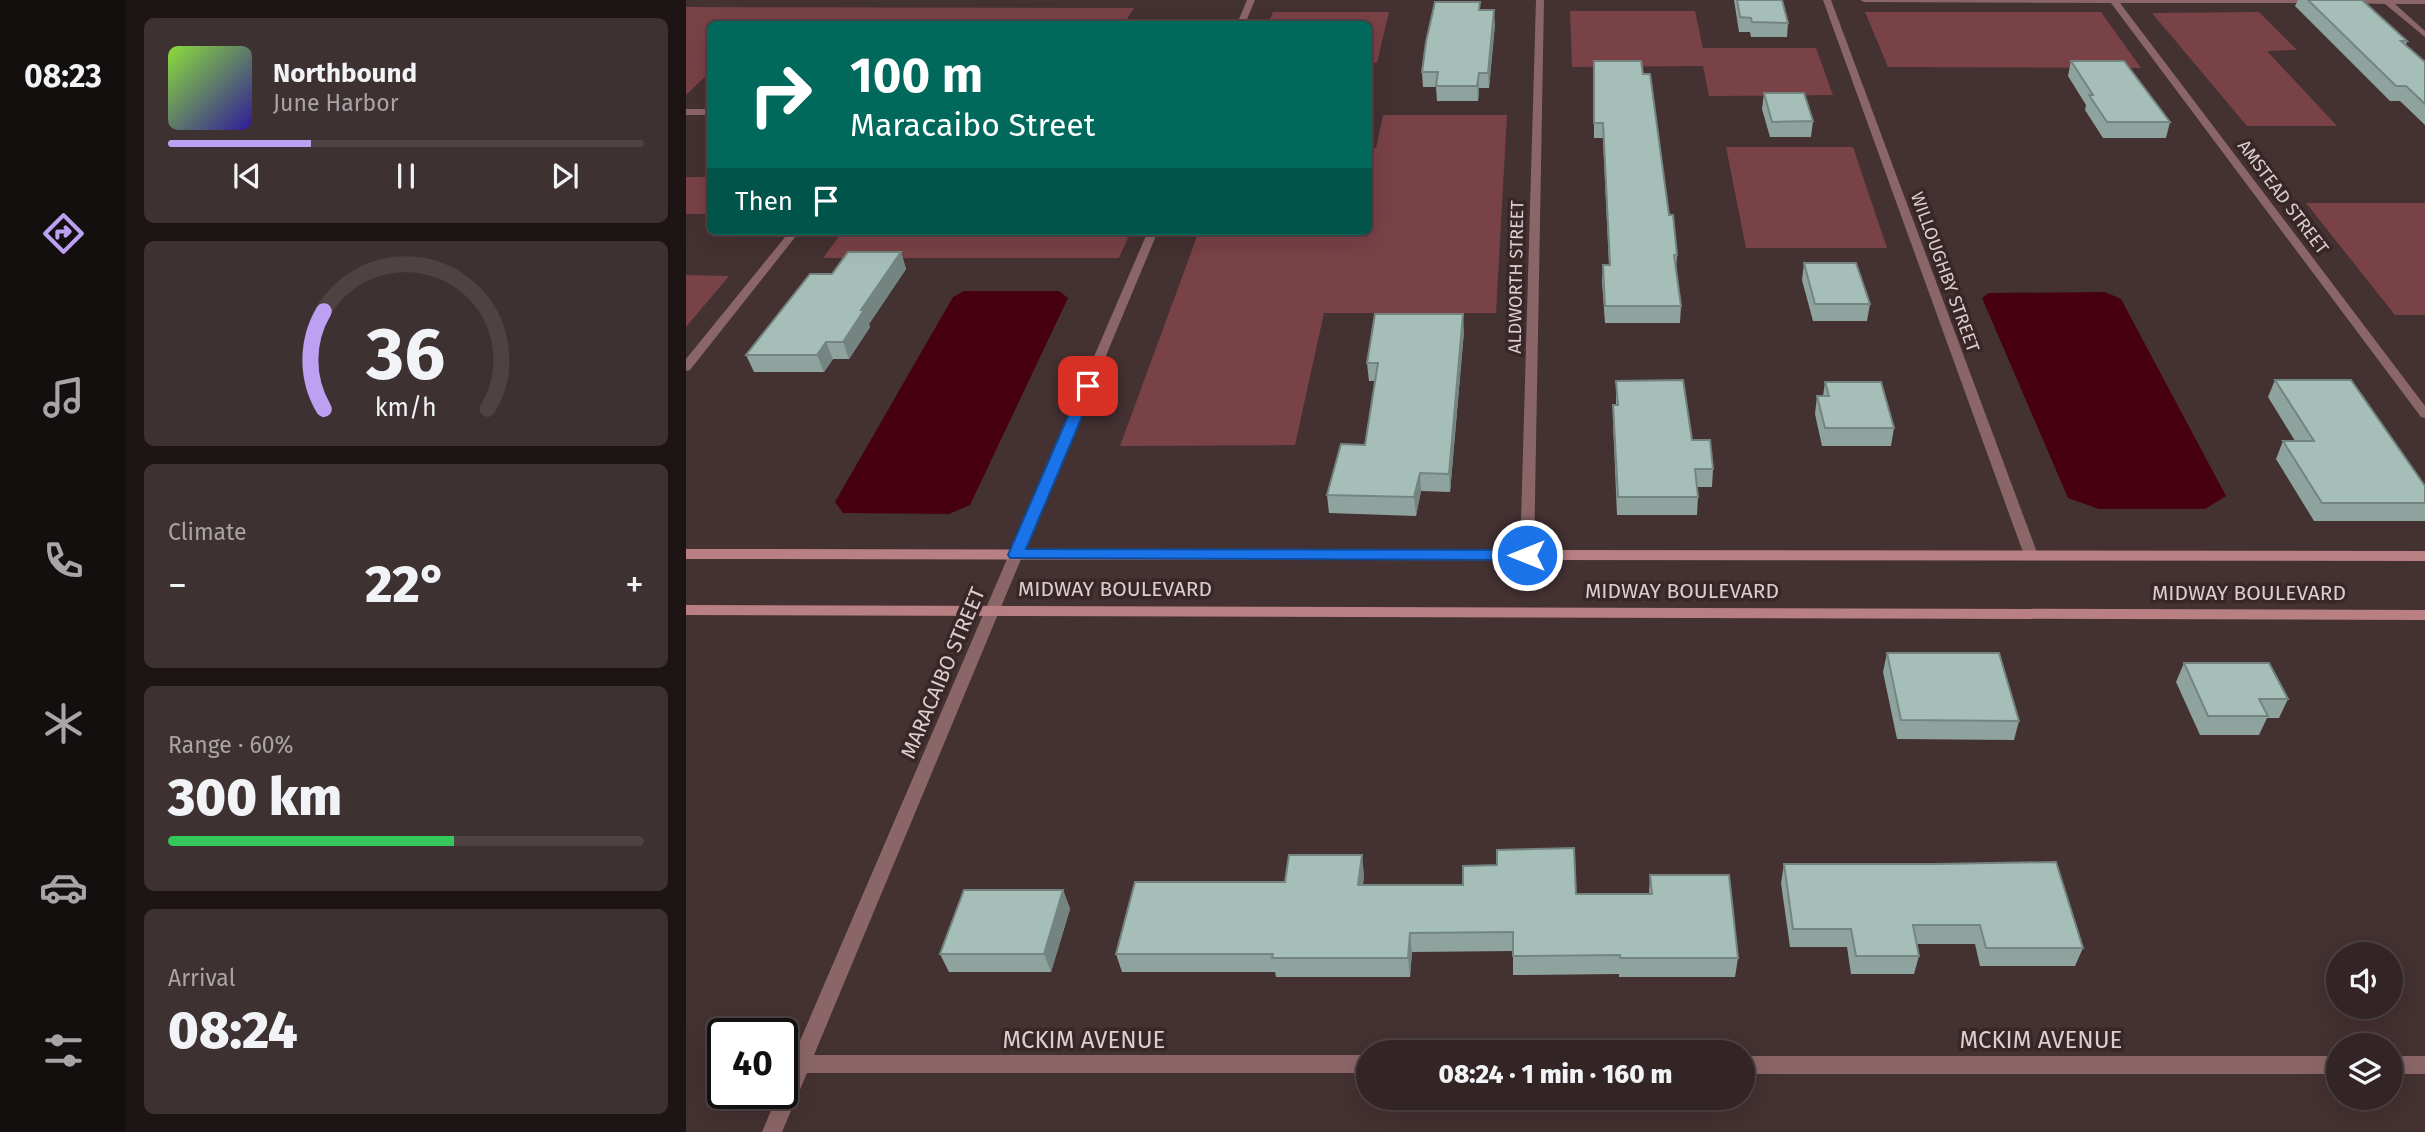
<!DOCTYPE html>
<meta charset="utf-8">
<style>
:root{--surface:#332526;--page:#3e3132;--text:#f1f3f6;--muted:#a9a5a7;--line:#4e4243;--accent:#bca0f2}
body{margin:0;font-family:"Fira Sans",sans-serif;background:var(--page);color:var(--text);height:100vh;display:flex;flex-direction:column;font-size:26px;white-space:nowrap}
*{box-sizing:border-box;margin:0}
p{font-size:23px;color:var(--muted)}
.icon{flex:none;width:38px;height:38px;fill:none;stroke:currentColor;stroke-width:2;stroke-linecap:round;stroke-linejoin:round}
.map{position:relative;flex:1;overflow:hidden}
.panel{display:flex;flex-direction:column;gap:18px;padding:18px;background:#1c1415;width:560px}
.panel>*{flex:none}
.banner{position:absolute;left:21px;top:21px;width:665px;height:214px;border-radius:10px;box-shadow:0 7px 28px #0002,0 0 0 2px var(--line);background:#00695c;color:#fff;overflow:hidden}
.fabs{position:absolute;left:1640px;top:942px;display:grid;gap:14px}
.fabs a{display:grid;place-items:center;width:77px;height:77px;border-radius:50%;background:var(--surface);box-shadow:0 7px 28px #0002,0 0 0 2px var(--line);font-size:35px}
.speed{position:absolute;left:21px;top:1018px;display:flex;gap:14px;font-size:35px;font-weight:700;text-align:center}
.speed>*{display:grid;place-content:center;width:91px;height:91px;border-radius:50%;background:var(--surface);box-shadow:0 7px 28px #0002,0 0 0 2px var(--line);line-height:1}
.speed .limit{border:4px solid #111;border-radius:10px;background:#fff;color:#111}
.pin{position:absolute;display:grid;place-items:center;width:60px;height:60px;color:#fff;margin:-30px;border-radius:14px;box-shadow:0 4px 10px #0006}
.me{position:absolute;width:77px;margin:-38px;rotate:270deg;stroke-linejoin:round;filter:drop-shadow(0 0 5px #0008)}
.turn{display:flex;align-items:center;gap:24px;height:147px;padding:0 28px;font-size:32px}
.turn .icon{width:91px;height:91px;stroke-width:2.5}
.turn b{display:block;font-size:49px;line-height:60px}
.then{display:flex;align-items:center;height:66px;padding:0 28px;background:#0003;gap:14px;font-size:26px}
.big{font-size:52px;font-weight:800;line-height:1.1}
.panel .tile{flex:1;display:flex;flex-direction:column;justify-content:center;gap:10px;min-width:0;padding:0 24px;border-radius:10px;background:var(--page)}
.panel .dial{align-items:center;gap:0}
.dial svg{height:182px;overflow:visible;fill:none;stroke:var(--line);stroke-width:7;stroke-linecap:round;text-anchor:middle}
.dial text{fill:var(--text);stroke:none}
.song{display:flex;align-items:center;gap:21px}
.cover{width:84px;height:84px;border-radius:10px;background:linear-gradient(135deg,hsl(90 70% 55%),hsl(250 70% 35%))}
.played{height:7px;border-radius:4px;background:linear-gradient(90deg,var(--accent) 30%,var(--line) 30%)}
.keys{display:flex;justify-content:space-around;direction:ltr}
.heat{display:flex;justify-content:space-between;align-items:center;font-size:38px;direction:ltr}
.charge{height:10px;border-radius:5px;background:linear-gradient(90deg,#34c759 60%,var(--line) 0)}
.trip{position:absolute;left:670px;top:1040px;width:399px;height:70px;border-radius:35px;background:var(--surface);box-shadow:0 7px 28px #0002,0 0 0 2px var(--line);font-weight:800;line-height:70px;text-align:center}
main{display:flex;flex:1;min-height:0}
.tabs{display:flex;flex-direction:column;width:126px;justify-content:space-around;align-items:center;background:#140f0f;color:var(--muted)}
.tabs .icon{width:49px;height:49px}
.tabs .selected{color:var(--accent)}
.tabs b{font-size:32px;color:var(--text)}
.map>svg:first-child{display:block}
.green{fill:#794247}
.water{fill:#460010}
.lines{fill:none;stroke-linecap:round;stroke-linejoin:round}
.street{fill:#8b6668;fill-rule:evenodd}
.secondary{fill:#b98084;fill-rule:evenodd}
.wall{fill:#8fa39e}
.shaded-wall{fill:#748581}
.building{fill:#a6beb8;stroke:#748581;stroke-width:2}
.route{fill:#1a73e8;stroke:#114b97;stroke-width:2}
.labels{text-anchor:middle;stroke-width:7;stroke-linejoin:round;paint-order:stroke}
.far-street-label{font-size:18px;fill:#dacece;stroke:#392728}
.street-label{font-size:21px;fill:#dacece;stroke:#392728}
.near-street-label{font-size:24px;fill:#dacece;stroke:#392728}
</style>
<main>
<nav class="tabs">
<b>08:23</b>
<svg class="icon selected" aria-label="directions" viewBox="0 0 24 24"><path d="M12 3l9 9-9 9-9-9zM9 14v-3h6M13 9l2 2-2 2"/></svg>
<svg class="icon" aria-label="music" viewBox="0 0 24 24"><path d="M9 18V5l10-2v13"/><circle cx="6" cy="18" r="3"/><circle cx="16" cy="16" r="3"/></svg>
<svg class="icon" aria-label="phone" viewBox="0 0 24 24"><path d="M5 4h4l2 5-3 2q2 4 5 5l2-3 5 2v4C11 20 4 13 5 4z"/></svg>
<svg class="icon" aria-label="climate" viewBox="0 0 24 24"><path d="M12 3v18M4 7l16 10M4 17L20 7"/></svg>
<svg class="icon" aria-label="car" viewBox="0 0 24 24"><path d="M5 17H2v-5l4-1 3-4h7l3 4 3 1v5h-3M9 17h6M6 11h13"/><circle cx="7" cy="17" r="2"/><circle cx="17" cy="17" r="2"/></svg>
<svg class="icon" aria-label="filters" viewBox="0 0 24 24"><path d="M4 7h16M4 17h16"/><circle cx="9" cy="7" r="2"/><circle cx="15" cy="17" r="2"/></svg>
</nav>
<section class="panel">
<div class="tile">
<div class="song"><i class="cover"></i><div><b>Northbound</b><p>June Harbor</p></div></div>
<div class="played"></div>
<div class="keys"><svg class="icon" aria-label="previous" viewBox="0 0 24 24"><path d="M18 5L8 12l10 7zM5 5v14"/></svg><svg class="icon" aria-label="pause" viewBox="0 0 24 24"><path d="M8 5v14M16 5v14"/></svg><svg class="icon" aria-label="next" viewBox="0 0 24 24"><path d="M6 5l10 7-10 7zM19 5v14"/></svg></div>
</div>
<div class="tile dial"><svg viewBox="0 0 100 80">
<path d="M14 69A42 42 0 1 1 86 69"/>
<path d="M14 69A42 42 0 0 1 14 26" stroke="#bca0f2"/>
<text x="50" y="56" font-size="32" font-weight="700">36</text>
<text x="50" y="72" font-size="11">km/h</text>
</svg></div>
<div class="tile"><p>Climate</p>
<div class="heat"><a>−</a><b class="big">22°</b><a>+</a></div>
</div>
<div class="tile"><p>Range · 60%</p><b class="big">300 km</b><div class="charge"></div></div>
<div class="tile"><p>Arrival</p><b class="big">08:24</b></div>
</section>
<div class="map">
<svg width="1739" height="1132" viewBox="0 0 1739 1132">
<rect width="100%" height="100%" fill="#443132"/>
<g class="green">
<polygon points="0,7 448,8 438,24 24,24 24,72 0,95"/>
<polygon points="884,11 1009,11 1017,48 1130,48 1147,95 1023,96 1017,66 886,67"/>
<polygon points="587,12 703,12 691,63 683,63 682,24 582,24"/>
<polygon points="1179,12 1415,12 1455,68 1202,67"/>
<polygon points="1573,12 1611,50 1581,51 1651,126 1561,126 1466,13"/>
<polygon points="697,115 821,115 810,313 638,313 609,445 434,446 513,231 682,231 683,148 690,148"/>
<polygon points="1040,147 1167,147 1201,248 1060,248"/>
<rect x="0" y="177" width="24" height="37"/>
<polygon points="1620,203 1739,203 1739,315 1709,315"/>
<polygon points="157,231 445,231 433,258 137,258"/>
<polygon points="0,275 43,276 0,327"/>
</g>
<g class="water">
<polygon points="278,291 373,291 382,298 284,505 263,514 157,513 149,502 267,297"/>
<polygon points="1419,292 1435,299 1540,496 1519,509 1413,509 1382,498 1296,298 1303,293"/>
</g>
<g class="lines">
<g class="street">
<polygon points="561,0 569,0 559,24 551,24"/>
<polygon points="850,0 858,0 848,555 841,560 834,555"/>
<polygon points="1137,0 1145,0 1352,555 1350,558 1340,558 1338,555"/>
<polygon points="1174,0 1631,0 1628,3 1434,3 1739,406 1739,418 1735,417 1425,3 1178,2"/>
<polygon points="1656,0 1739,0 1739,4 1709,4 1739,31 1739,37 1699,4 1659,3"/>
<rect x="0" y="109" width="24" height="6"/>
<polygon points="104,231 114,231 4,370 0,371 0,359"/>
<polygon points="462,231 472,231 128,1055 682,1055 682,1073 121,1073 96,1132 76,1132 92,1094 96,1094 96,1085 104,1064"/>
<rect x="1057" y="1056" width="595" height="18"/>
<rect x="1704" y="1056" width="35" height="18"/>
</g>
<g class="secondary">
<polygon points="0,549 1739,551 1739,561 0,559"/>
<polygon points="0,605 1739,610 1739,620 0,615"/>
</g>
</g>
<g class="wall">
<polygon points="1048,0 1096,0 1102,23 1101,37 1065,37 1064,32 1053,32"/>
<polygon points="1612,0 1676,0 1721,41 1720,45 1739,62 1739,125 1714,101 1704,101 1609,6"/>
<polygon points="794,10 809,24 803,88 793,88 792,101 751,101 750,87 737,87 736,72"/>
<polygon points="908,61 957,74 991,255 990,271 995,306 994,323 919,323 916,282 917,265 923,265 917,138 908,138"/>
<polygon points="1385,61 1484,122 1480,138 1417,138 1399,110 1400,105 1382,76"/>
<polygon points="1078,93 1127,121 1125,137 1084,137 1076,109"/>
<polygon points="24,146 24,160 21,150"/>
<polygon points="215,252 220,269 183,324 184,327 163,359 147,359 138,372 68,372 60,355 146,274"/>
<polygon points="1118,263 1184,304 1181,321 1127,321 1116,280"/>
<polygon points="778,331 764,492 735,491 730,516 643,513 641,495 679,445 689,381 683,381 681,363"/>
<polygon points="1589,380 1739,486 1739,521 1628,521 1590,459 1597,441 1609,441 1582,397"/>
<polygon points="930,381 1006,440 1027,469 1026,487 1011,487 1012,497 1011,515 931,515 927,423 927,405 930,405"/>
<polygon points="1139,382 1208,428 1205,446 1136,446 1129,414 1131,396 1137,396"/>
<polygon points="1201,653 1333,721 1328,740 1211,739 1197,672"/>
<polygon points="1498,663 1602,699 1593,718 1581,718 1573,735 1514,735 1490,682"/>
<polygon points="1098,864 1397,948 1389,966 1294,966 1289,944 1231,944 1233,956 1228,974 1165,974 1161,947 1104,947 1095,883"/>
<polygon points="678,874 677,885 890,894 963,894 964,875 1052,958 1049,977 933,977 933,974 827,975 827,951 726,952 724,977 590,977 589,972 436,972 430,954 599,882"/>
<polygon points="377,890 384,909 365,972 263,972 254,954"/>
</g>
<g class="shaded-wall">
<polygon points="808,10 809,24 803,88 802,73"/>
<polygon points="793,73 793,88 792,101 791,86"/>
<polygon points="215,252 220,269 183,324 184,327 163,359 157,342 175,310"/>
<polygon points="777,314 778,331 764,492 763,474"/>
<polygon points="140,342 147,359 138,372 131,355"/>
<polygon points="734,473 735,491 730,516 728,497"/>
<polygon points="676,855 678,874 675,904 672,885"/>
<polygon points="377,890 384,909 365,972 358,954"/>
<polygon points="724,933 726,952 724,977 722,958"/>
</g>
<g class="building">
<polygon points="1051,0 1096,0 1102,23 1066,22 1065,18 1054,17"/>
<polygon points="1622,0 1676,0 1721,41 1715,41 1739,62 1739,104 1720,86 1710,86"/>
<polygon points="749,2 794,2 793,10 808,10 802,73 793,73 791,86 750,86 752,72 736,72 740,42"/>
<polygon points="908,61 955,61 957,74 964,74 983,215 987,215 991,255 988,255 995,306 919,306 917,265 924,265 917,123 908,123"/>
<polygon points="1385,61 1438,61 1484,122 1421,122 1403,95 1407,95"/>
<polygon points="1078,93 1118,93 1127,121 1086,122"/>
<polygon points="162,252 215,252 175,310 178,310 157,342 140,342 131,355 60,355 124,274 146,274"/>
<polygon points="1118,263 1170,263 1184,304 1129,304"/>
<polygon points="689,314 777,314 763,474 734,473 728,497 641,495 655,444 679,445 692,363 681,363"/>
<polygon points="997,380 1006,440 1024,440 1027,469 1009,469 1012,497 932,497 927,405 932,405 930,381"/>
<polygon points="1589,380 1665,380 1739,486 1739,503 1636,503 1597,441 1628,441"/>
<polygon points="1139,382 1195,382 1208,428 1139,428 1131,396 1143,396"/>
<polygon points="1201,653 1313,653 1333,721 1215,720"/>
<polygon points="1498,663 1583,663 1602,699 1573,699 1582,716 1522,716"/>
<polygon points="888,848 890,894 966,894 964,875 1043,875 1052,958 934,958 934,955 827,956 827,932 724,933 722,958 586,958 587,954 430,954 449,882 599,882 603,855 676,855 672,885 777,885 777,866 811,865 811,850"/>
<polygon points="1370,862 1397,948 1300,948 1294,925 1227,925 1233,956 1170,956 1165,929 1107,929 1098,864 1250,864"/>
<polygon points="278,890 377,890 358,954 254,954"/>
</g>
<polygon class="route" points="402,381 409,386 340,549 841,550 849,555 841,560 324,558 322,555 395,386"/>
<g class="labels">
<g class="far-street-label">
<text transform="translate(1597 197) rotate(53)" y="6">AMSTEAD STREET</text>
<text transform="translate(1259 272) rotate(70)" y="6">WILLOUGHBY STREET</text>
<text transform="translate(830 277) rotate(-89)" y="6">ALDWORTH STREET</text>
</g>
<g class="street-label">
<text x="429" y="596">MIDWAY BOULEVARD</text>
<text x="996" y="598">MIDWAY BOULEVARD</text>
<text x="1563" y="600">MIDWAY BOULEVARD</text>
<text transform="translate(257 673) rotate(-67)" y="7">MARACAIBO STREET</text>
</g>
<g class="near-street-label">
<text x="398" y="1048">MCKIM AVENUE</text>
<text x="1355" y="1048">MCKIM AVENUE</text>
</g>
</g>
</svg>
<div class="fabs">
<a><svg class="icon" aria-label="sound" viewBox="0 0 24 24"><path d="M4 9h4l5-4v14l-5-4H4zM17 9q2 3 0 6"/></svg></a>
<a><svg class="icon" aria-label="layers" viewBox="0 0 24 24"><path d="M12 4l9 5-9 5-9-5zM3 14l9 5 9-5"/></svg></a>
</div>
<div class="speed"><div class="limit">40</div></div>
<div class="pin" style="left:402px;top:386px;background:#d93025"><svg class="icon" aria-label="arrive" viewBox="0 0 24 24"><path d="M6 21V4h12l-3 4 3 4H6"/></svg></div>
<svg class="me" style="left:841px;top:555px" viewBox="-20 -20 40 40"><circle r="17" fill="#1a73e8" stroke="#fff" stroke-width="3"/><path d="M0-11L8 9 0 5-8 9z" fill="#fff"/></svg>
<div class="trip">08:24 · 1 min · 160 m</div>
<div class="banner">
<div class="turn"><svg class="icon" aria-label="right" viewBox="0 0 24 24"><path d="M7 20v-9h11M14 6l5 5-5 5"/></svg><div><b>100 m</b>Maracaibo Street</div></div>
<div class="then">Then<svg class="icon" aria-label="arrive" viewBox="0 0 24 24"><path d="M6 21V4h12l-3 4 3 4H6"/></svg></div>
</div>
</div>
</main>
